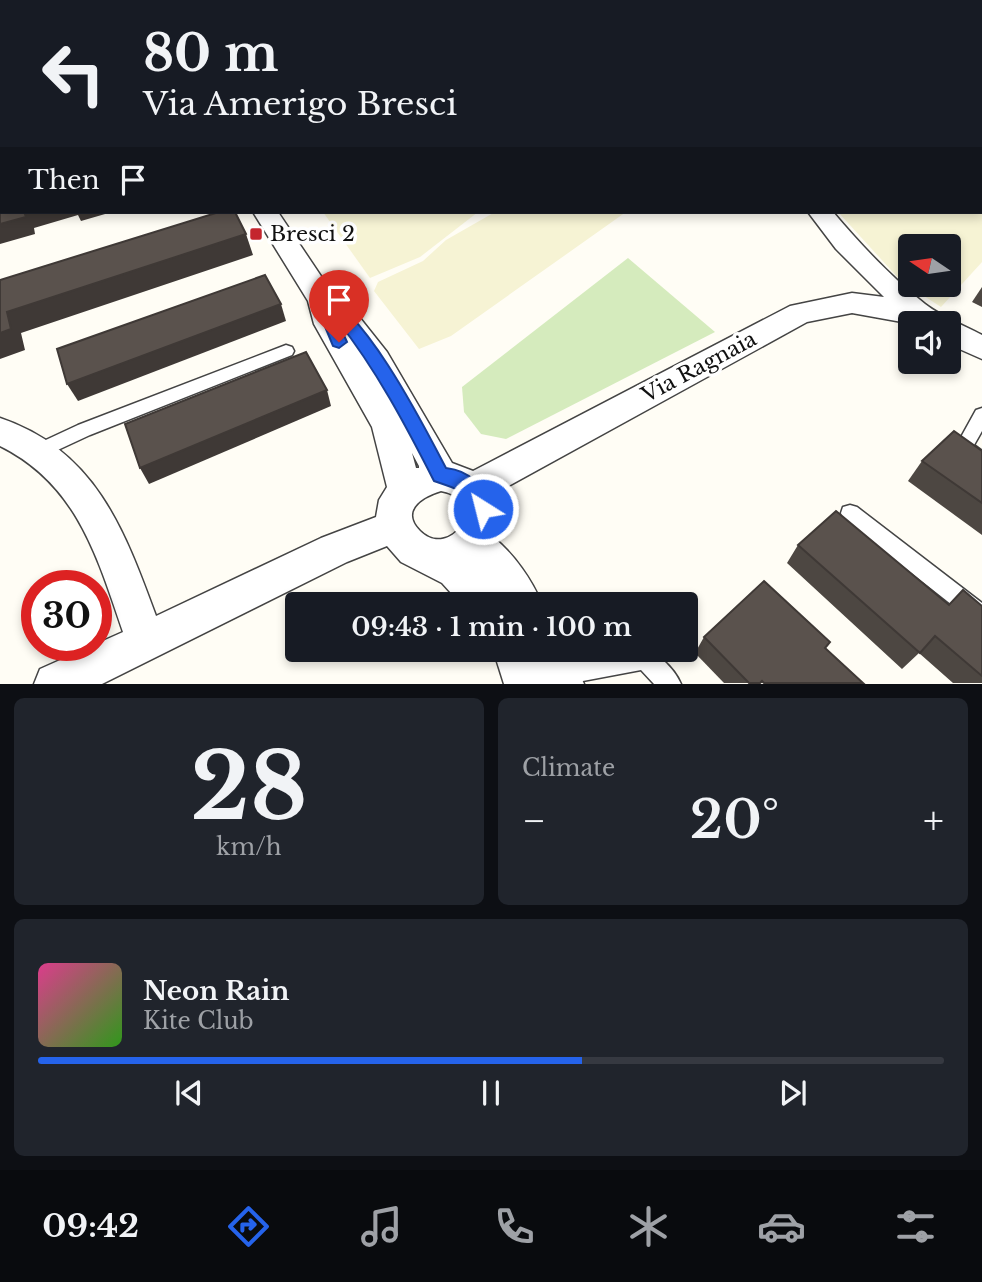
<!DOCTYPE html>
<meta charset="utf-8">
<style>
:root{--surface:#171b24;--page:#20242c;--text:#f1f3f6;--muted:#9ea1a6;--line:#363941;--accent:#2563eb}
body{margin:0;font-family:"Libre Baskerville",serif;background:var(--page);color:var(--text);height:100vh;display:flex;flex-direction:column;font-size:26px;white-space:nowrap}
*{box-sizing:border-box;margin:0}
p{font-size:23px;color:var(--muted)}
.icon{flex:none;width:38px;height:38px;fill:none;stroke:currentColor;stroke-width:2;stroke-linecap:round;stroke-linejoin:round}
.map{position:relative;height:684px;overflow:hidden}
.side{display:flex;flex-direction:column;gap:14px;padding:14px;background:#0d0f14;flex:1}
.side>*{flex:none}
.hud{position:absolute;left:0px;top:0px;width:984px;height:214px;box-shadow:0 4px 10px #0003;background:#171b24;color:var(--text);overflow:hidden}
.needle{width:46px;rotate:283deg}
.fabs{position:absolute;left:898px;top:234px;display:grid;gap:14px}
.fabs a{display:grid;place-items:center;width:63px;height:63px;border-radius:7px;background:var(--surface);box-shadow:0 4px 10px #0003;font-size:35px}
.speed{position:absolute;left:21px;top:570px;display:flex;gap:14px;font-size:35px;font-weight:700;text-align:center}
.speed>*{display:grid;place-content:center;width:91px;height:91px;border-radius:50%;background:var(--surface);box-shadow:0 4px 10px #0003;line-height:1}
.speed .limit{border:10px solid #d22;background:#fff;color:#111}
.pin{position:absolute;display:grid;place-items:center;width:60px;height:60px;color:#fff;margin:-72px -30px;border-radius:50% 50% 50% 0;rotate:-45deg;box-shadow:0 0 7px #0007}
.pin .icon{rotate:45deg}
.me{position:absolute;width:77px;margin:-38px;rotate:324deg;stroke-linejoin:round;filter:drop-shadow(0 0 5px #0008)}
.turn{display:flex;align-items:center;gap:24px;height:147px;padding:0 28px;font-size:32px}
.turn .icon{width:91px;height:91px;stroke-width:2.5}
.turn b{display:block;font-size:49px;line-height:60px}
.then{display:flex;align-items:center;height:66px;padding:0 28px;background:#0003;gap:14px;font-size:26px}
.big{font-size:52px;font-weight:600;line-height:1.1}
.side .card{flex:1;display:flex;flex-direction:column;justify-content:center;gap:10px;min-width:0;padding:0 24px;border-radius:10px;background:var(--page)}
.side .dial{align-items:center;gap:0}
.dial b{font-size:91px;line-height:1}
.song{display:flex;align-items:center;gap:21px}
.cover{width:84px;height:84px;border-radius:10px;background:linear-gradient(135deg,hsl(330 70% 55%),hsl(110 70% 35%))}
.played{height:7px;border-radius:4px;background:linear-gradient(90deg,var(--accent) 60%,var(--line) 60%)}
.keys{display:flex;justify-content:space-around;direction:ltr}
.heat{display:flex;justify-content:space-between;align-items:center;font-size:38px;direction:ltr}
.side .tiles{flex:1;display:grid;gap:14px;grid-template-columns:1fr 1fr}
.card:last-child{grid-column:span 2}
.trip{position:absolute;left:285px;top:592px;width:413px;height:70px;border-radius:7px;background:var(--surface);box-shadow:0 4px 10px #0003;font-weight:600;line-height:70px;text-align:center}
.menu{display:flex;height:112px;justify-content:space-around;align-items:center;background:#090b0e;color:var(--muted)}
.menu .icon{width:49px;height:49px}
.menu .active{color:var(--accent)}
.menu b{font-size:32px;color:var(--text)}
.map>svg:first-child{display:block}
.farmland{fill:#f6f3d4;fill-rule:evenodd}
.green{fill:#d5ebbd}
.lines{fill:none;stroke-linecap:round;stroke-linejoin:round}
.service-casing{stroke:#444;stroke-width:3}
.minor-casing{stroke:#444;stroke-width:3}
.path{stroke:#333;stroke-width:2.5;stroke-dasharray:5 2.5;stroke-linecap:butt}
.service{fill:#fff;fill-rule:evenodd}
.minor{fill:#fff;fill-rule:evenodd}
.wall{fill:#4d4742}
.shaded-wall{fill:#3f3936}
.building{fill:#5a524d;stroke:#3f3936;stroke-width:2}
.route{fill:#2563eb;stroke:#184099;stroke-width:2}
.poi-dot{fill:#c4262e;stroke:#fff;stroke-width:2.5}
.labels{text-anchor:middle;stroke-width:7;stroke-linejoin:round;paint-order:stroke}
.poi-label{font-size:21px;fill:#111;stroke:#fff;text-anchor:start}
.street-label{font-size:21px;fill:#111;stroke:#fff}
</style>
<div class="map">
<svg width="982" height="684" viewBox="0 0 982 684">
<rect width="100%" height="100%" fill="#fffdf5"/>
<g class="farmland">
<polygon points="103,0 520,0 523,2 107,2"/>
<path d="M853,0H982V262L941,307L901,281L838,212H982V2ZM910,247H948V285H910Z"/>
<polygon points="323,212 478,212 420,257 370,278"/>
<polygon points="495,212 626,212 451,336 419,349 374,291 378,282 423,261 446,240"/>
</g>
<polygon class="green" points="628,258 715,332 506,439 481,434 464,412 462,387"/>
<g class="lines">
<g class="service-casing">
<g id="service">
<polygon points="286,345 292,347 294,351 292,355 90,435 47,455 41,457 35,455 32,450 35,445 78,425"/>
<polygon points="982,408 982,431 974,445 982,451 982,468 958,453 955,448 976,410"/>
<polygon points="850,505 857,507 982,603 982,626 975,623 843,519 841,513 843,507"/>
<path d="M638,649C655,649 674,668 681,684H654L641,670L567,684L553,683L550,675L553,667L573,659Z"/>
</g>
</g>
<g class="minor-casing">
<g id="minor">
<polygon points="19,0 44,0 45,2 20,2"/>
<path d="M253,212H278L335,297L356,313L387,352L452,463L473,471L790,306L852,293L884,297L836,249L808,212H833C860,244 892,278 925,304C942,317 963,325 982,335V359L948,344V324H913L852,313L807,322L494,494L501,517L494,538C514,554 532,580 542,604H461L442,583L401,562L387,546L347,562L102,684H34L40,669L123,632C97,556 77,484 0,446V418C95,450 124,529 156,616L321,538L376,517L379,500L387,487L372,427L314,324L308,301ZM412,453L419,466V468H416ZM441,491C492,501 450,561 420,531C400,511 421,497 441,491Z"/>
<polygon points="493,649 569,649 584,684 504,684"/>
</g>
</g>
<polyline class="path" points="602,0 604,2"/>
<use href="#service" class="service"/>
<use href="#minor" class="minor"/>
</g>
<g class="wall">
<polygon points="982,287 982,307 972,302"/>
<polygon points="982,451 982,535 908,481 922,461"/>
<polygon points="798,545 948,605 963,590 982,606 982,683 953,683 919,653 902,669 787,563"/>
<polygon points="704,637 825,648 863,683 724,683 695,653"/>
</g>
<g class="shaded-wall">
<polygon points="2,44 2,63 0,64 0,45"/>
<polygon points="0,161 2,161 2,180 0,181"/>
<polygon points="24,212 112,212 81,221 78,215 34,228 35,234 0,244 0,224"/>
<polygon points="246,234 253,255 21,333 25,350 0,359 0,333 7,312"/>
<polygon points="281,304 286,321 78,401 67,384"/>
<polygon points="327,390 331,406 149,484 140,468"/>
</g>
<g class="building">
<polygon points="2,29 2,44 0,45 0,30"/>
<polygon points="0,84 2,84 2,94 0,92"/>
<rect x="0" y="143" width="2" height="18"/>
<polygon points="2,198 2,212 24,212 26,217 0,224 0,199"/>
<polygon points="219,212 235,212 246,234 7,312 11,329 0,333 0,280"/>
<polygon points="265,275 281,304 67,384 57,349"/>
<polygon points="306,352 327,390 140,468 125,424"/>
<polygon points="954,431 982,451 982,503 922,461"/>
<polygon points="836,511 949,605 963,590 982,606 982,676 935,636 920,653 798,545"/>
<polygon points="764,581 830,642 825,648 863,683 764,683 762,681 760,683 749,683 704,637"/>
</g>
<path class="route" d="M321,295C364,307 425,428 446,468C473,471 482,487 493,509L490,515L483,517L477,515C463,487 461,491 434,481C406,426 376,369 337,320L347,342L339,348L333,346L314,300Z"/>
<rect class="poi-dot" x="249" y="227" width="14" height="14" rx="3.5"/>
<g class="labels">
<g class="poi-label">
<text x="270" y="241">Bresci 2</text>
</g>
<g class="street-label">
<text transform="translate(699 367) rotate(-28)" y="7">Via Ragnaia</text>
</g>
</g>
</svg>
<div class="fabs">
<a><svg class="needle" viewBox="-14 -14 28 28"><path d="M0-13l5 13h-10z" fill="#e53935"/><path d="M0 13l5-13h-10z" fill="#9ea1a6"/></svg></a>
<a><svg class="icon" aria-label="sound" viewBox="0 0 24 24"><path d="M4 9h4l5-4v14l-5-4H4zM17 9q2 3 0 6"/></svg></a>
</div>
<div class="speed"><div class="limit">30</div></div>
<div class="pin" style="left:339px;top:342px;background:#d93025"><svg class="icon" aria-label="arrive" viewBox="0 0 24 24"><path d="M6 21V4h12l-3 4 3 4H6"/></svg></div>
<svg class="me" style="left:483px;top:509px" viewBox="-20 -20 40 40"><circle r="17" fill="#2563eb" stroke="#fff" stroke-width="3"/><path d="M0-11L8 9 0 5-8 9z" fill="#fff"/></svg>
<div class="trip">09:43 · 1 min · 100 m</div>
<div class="hud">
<div class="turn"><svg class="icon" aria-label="left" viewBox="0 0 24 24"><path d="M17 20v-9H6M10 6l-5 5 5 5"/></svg><div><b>80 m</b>Via Amerigo Bresci</div></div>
<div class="then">Then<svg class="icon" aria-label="arrive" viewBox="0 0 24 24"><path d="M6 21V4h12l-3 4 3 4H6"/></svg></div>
</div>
</div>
<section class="side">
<div class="tiles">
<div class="card dial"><b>28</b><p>km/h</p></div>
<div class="card"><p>Climate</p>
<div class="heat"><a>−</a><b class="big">20°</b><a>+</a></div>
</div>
<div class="card">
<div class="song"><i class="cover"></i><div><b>Neon Rain</b><p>Kite Club</p></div></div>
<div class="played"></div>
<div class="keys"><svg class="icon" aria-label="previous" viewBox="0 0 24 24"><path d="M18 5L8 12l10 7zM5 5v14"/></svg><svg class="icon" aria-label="pause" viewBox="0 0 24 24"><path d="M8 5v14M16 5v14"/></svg><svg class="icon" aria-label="next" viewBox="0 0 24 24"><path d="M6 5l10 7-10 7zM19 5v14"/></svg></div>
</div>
</div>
</section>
<nav class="menu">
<b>09:42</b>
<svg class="icon active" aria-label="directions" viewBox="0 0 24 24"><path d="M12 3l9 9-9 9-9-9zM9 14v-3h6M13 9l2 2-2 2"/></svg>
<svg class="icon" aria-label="music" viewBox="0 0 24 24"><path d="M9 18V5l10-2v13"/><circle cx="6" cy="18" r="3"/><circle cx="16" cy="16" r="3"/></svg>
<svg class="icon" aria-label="phone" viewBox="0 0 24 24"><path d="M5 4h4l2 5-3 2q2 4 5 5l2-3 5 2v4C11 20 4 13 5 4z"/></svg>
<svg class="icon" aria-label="climate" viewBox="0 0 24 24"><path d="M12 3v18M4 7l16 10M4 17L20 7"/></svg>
<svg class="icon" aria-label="car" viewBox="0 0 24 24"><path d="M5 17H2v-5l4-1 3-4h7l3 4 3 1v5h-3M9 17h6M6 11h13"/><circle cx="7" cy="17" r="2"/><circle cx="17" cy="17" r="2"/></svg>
<svg class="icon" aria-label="filters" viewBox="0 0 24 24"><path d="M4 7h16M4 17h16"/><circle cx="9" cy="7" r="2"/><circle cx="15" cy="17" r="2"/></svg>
</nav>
